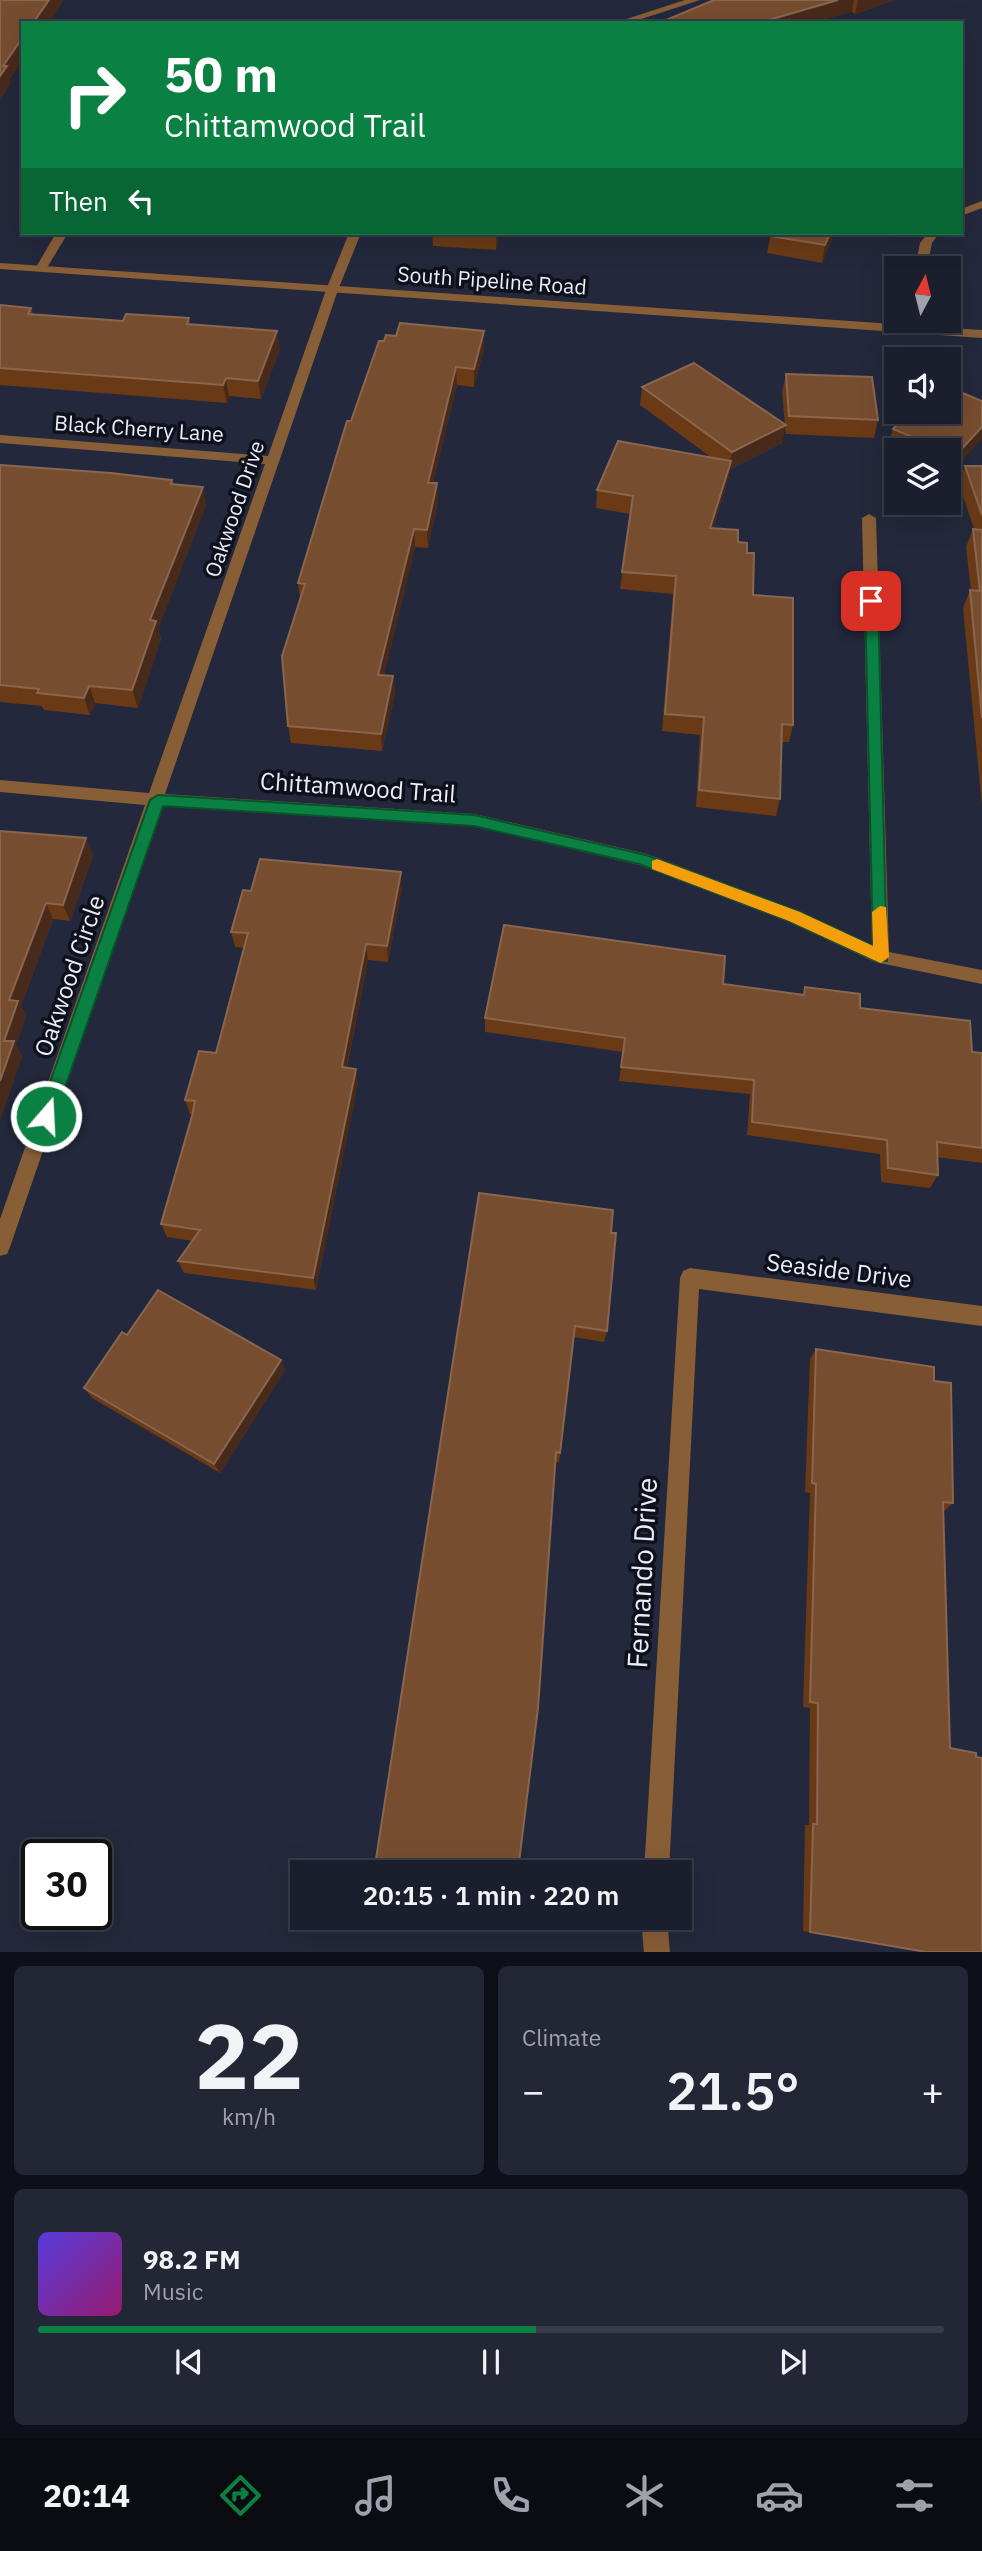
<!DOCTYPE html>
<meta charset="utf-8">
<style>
:root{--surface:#1a1e2d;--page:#232735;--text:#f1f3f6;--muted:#9fa2aa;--line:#383c49;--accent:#0b8043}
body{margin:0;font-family:"IBM Plex Sans",sans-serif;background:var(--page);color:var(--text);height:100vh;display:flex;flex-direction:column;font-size:26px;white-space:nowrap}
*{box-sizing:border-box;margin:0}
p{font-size:23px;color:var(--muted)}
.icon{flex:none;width:38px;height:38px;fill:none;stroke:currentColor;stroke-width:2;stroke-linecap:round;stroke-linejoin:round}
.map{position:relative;height:1952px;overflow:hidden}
.panel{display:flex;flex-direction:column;gap:14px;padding:14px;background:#0e1019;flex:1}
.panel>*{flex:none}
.hud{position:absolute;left:21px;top:21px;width:942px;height:214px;border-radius:0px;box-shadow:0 7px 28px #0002,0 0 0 2px var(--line);background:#0b8043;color:#fff;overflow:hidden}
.needle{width:46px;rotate:7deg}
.controls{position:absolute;left:884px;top:256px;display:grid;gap:14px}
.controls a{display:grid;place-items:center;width:77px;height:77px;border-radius:0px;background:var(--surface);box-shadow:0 7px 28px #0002,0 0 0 2px var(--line);font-size:35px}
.speed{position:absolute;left:21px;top:1839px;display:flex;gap:14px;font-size:35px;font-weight:700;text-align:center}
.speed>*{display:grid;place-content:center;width:91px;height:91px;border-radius:50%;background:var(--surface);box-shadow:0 7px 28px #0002,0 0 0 2px var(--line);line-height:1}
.speed .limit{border:4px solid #111;border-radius:10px;background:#fff;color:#111}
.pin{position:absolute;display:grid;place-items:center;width:60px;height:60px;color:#fff;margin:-30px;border-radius:14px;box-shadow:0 4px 10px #0006}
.me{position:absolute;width:77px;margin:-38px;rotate:19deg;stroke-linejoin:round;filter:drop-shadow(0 0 5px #0008)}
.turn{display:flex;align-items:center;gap:24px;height:147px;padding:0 28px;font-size:32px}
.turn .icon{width:91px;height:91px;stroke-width:2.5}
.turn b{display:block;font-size:49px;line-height:60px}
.then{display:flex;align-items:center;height:66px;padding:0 28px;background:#0003;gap:14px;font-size:26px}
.big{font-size:52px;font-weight:600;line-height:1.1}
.panel .widget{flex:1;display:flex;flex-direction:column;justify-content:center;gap:10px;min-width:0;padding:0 24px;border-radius:10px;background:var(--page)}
.panel .dial{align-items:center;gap:0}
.dial b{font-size:91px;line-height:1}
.song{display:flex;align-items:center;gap:21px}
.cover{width:84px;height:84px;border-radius:10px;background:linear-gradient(135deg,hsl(250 70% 55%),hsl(320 70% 35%))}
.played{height:7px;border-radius:4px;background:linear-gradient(90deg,var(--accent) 55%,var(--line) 55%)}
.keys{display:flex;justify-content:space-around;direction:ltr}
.heat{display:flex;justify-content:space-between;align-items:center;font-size:38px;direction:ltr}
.panel .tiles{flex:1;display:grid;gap:14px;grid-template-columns:1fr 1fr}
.widget:last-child{grid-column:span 2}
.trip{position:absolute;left:290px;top:1860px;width:402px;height:70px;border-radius:0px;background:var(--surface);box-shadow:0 7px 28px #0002,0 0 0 2px var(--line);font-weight:600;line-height:70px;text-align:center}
.dock{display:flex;height:112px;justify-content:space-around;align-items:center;background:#0a0c12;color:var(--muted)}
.dock .icon{width:49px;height:49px}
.dock .selected{color:var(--accent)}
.dock b{font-size:32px;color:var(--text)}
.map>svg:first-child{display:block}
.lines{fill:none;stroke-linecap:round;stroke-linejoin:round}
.service{fill:#885e37;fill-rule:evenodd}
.minor{fill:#885e37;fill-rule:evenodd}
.tertiary{fill:#885e37;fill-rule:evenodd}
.wall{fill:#6a3a16}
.shaded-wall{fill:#482a1b}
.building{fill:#774d2f;stroke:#89664f;stroke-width:2}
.route{fill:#0b8043;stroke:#07532c;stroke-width:2}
.slow{fill:#f59e0b}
.labels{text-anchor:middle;stroke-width:7;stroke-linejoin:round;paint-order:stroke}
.far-street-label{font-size:21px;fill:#eaeefb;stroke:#0f111a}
.street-label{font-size:24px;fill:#eaeefb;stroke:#0f111a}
.near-street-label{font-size:28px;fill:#eaeefb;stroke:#0f111a}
</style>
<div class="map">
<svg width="982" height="1953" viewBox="0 0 982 1953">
<rect width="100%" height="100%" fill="#23283c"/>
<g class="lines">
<polygon class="service" points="56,233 68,233 45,271 37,271 35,269"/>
<g class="minor">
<polygon points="685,0 700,0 629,23 614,23"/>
<polygon points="982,201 982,208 961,216 961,209"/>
<polygon points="349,233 361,233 338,290 165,794 474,814 647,854 801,912 872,945 862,518 869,514 876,518 889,952 982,970 982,984 875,962 789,922 639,865 474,826 161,806 10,1247 7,1254 0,1256 0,1219 145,805 0,792 0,780 149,793 265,464 0,443 0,435 268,456 326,290"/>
<polygon points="928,233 939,233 932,243 927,268 915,268 920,243"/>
<polygon points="690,1268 982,1306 982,1326 699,1289 669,1872 644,1872 680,1278 683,1271"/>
<polygon points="641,1918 667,1918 670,1953 644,1953"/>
</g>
<polygon class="tertiary" points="0,263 982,330 982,338 0,269"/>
</g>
<g class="wall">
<polygon points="714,0 895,0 855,14 852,12"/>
<polygon points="432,233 499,233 496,250 433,246"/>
<polygon points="771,233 834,233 822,263 767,253"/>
<polygon points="0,305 31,308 33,314 123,321 189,318 190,325 280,349 261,399 229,396 227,403 0,385"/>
<polygon points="484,331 484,348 474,387 457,385 433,483 437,483 438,501 428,548 415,547 384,675 393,676 395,694 382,751 291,743 288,726 300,599 298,583 351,421 384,341 396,336"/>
<polygon points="786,374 878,420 874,438 786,434 785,427 782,443 730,469 728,479 713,528 738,542 747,553 753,595 793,725 789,742 781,742 780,799 776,816 696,807 700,735 662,731 673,594 620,589 630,514 596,508 597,490 712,458 640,405 642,387 785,425 782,392"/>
<polygon points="982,401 950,473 948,472 948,450 896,450 888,447 893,429"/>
<polygon points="0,465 172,480 173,484 206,505 158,629 161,639 138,708 95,703 90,715 44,710 42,706 0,702"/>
<polygon points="965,466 982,466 982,806 963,608 970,590 971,590 966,547 973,529 974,529 959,484"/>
<polygon points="0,831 93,855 70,921 53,919 21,1006 26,1017 16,1045 22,1056 0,1120"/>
<polygon points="402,888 388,962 368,960 347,1068 358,1083 316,1290 184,1273 178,1261 193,1241 167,1237 161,1224 193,1114 190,1114 185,1100 216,1053 244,948 235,947 231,932 251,891"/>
<polygon points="723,984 803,994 805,987 972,1052 982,1053 982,1163 937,1157 938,1175 930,1188 881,1182 880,1154 747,1135 750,1094 619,1081 623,1052 485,1032 485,1018"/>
<polygon points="479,1193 611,1233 607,1331 604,1342 574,1337 559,1462 555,1462 518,1863 500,1860"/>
<polygon points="127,1335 281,1360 285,1370 220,1473 92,1398 84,1388"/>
<polygon points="816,1349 934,1381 953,1503 943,1512 950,1748 982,1952 922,1952 803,1931 805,1825 809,1825 810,1708 803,1707 810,1493 805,1492 810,1359"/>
</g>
<g class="shaded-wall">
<polygon points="49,0 64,0 49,23 33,23"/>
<polygon points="838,0 854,0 852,12 813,23 758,23"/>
<polygon points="858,0 895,0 855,14"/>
<polygon points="23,37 23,60 10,79 11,83 0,100 0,76 3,66"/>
<polygon points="496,233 499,233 496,250"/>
<polygon points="830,233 834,233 822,263 825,245"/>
<polygon points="277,331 280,349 261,399 258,381"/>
<polygon points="484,331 484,348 474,387 474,369"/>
<polygon points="456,367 457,385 429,500 428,483"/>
<polygon points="226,378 229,396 227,403 223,385"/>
<polygon points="786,425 782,443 730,469 728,479 707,546 710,528 729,468 732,452"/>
<polygon points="982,427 982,439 950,473 956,455"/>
<polygon points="437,483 438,501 428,548 427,530"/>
<polygon points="203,487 206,505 158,629 161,639 138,708 132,690 150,620"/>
<polygon points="414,529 415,547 380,692 378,675"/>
<polygon points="393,676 395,694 382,751 381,734"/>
<polygon points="89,686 95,703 90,715 84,698"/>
<polygon points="86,838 93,855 70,921 63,905"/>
<polygon points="401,872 402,888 388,962 387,946"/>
<polygon points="46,903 53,919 21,1006 26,1017 16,1045 22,1056 0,1120 0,1081 9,1000"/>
<polygon points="366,944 368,960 344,1081 342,1067"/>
<polygon points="356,1069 358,1083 316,1290 313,1278"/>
<polygon points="281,1360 285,1370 220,1473 214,1464"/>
</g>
<g class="building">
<polygon points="0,0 49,0 33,23 23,23 23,37 3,66 7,66 0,76"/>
<polygon points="714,0 838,0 758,23 662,23 661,22"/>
<polygon points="771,233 830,233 825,245 770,236"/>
<polygon points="0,305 31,308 28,314 123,321 126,314 189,318 187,324 277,331 258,381 226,378 223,385 0,368"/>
<polygon points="400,323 484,331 474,369 456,367 428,483 437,483 427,530 414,529 378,675 393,676 381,734 288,726 282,656 305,584 298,583 347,421 351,421 379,341 384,341 386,335 396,336"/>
<polygon points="694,363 786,425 732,452 642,387"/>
<polygon points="786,374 872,377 878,420 789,416"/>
<polygon points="948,387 982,401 982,427 956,455 948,452 948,450 943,450 893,429 910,411 948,411"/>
<polygon points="618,441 731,461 710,528 738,530 738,542 747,543 747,553 754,553 753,595 793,598 793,725 782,724 780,799 699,790 704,717 665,714 676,576 622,572 633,496 597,490"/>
<polygon points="0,465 111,473 172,480 171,484 203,487 150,620 156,621 132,690 89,686 84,698 37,693 39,689 0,685"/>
<polygon points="965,466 982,466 982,515"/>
<polygon points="973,529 982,530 982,718 970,590 980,591"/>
<polygon points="0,831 86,838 63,905 46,903 9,1000 18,1001 4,1041 14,1041 0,1081"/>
<polygon points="260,859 401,872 387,946 366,944 342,1067 356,1069 313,1278 178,1261 200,1230 161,1224 192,1116 195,1101 185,1100 199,1051 216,1053 248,933 231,932 243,890 251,891"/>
<polygon points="504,925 725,956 723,984 804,995 805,987 860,994 860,1008 970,1021 972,1052 982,1053 982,1148 937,1142 938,1175 888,1168 887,1140 752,1122 754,1080 621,1067 625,1038 485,1018"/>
<polygon points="479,1193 613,1210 611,1233 616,1233 607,1331 575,1326 560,1453 556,1452 538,1708 519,1862 500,1859 499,1872 374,1872"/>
<polygon points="158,1290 281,1360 214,1464 84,1388 122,1332 127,1335"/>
<polygon points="816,1349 934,1367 934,1381 951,1383 953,1503 943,1502 950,1748 976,1753 976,1757 982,1758 982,1952 926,1952 810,1932 813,1824 817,1824 818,1703 810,1702 816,1484 812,1483"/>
</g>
<polygon class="route" points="871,596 878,601 887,961 876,961 789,921 639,864 474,826 163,806 55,1116 46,1123 40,1121 38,1116 150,800 158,795 474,815 646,855 800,912 873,946 865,601"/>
<polygon class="slow" points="657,859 800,912 873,946 872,912 880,906 886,907 889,957 881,963 876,961 789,921 652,869 652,861"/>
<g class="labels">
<g class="far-street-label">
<text transform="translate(492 281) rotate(4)" y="7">South Pipeline Road</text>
<text transform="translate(139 429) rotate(4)" y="7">Black Cherry Lane</text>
<text transform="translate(235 509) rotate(-71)" y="7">Oakwood Drive</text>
</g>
<g class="street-label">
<text transform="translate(358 788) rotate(4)" y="8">Chittamwood Trail</text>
<text transform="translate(70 976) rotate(-71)" y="8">Oakwood Circle</text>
<text transform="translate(839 1271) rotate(7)" y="8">Seaside Drive</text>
</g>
<g class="near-street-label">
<text transform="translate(642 1573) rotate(-87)" y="10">Fernando Drive</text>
</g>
</g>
</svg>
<div class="controls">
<a><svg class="needle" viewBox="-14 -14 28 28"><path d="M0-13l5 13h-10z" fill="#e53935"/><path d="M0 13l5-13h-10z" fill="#9fa2aa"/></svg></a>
<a><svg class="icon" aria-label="sound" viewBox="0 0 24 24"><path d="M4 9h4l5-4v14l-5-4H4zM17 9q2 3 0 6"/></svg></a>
<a><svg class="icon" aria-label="layers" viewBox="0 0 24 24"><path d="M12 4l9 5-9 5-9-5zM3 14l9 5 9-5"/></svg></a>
</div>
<div class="speed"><div class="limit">30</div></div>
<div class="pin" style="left:871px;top:601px;background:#d93025"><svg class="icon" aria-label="arrive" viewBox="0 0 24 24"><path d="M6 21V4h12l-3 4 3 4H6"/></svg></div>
<svg class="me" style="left:46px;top:1116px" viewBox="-20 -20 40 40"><circle r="17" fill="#0b8043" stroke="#fff" stroke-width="3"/><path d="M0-11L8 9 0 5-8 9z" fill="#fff"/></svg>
<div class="trip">20:15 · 1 min · 220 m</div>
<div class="hud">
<div class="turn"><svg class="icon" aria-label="right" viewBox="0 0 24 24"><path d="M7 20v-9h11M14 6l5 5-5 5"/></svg><div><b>50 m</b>Chittamwood Trail</div></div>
<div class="then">Then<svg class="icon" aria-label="left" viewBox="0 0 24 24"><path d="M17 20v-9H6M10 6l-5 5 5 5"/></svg></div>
</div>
</div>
<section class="panel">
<div class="tiles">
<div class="widget dial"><b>22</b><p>km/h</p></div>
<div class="widget"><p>Climate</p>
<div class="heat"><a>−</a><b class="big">21.5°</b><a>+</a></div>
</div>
<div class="widget">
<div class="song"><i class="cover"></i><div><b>98.2 FM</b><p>Music</p></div></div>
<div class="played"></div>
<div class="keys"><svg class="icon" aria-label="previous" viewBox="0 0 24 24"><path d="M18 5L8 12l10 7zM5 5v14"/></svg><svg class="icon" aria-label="pause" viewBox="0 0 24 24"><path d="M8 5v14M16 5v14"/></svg><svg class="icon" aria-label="next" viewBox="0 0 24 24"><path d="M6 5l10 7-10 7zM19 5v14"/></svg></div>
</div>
</div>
</section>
<nav class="dock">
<b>20:14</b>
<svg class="icon selected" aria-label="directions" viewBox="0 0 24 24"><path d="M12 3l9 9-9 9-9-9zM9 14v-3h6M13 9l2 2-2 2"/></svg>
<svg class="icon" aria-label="music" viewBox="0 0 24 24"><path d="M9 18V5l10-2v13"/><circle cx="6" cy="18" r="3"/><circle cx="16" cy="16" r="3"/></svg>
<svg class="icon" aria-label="phone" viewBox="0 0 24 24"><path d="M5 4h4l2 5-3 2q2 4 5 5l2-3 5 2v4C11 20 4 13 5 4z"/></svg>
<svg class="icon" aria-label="climate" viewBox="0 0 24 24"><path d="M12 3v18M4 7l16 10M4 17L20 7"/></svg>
<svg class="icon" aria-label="car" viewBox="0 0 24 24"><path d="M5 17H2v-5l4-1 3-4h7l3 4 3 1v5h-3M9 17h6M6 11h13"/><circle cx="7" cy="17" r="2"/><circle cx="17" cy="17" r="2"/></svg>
<svg class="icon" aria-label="filters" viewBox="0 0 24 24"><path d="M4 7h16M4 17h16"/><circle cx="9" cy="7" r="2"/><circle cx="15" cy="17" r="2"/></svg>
</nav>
